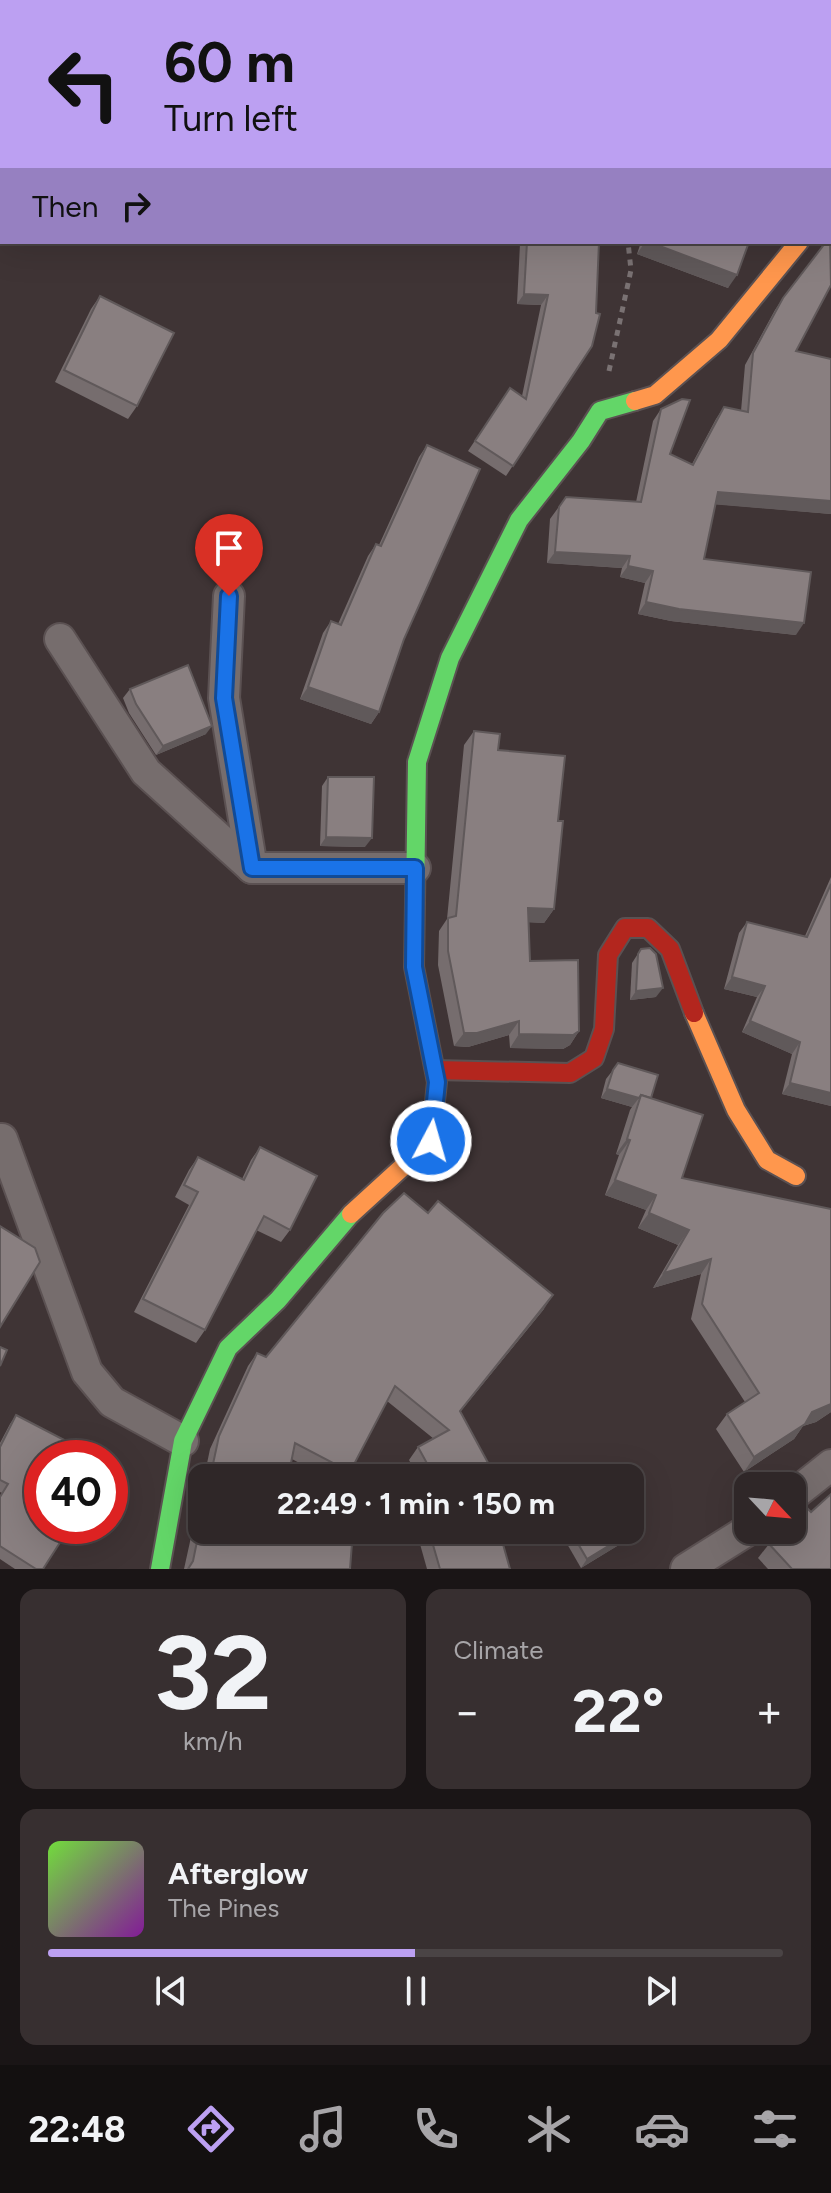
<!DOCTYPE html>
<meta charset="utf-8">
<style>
:root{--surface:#2f2728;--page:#372f30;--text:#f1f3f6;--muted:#a7a5a8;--line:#4a4445;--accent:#bca0f2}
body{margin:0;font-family:Figtree,sans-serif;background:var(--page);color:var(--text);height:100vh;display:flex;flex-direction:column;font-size:30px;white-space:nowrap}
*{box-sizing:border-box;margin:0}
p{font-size:26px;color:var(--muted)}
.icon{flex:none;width:44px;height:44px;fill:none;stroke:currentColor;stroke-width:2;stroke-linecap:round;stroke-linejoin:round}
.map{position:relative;height:1569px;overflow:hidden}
.sheet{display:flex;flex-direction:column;gap:20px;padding:20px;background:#1a1516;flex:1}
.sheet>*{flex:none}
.hud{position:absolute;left:0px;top:0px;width:832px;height:244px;box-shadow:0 8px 32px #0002,0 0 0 2px var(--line);background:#bca0f2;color:#111;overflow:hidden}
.needle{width:52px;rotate:116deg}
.fabs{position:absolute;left:734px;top:1472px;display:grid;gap:16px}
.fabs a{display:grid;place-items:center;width:72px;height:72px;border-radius:16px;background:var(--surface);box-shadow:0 8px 32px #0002,0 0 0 2px var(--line);font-size:40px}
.speed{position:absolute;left:24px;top:1440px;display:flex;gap:16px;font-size:40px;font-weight:700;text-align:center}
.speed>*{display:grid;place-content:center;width:104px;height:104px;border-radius:50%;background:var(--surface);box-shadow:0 8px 32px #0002,0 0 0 2px var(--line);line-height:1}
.speed .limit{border:12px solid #d22;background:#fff;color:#111}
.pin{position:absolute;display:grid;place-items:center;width:68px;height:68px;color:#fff;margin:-82px -34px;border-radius:50% 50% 50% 0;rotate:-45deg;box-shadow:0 0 8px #0007}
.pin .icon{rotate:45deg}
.me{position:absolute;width:88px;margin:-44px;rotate:6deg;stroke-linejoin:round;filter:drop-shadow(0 0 6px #0008)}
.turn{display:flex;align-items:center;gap:28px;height:168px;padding:0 32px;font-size:36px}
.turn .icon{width:104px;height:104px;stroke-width:2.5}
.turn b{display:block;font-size:56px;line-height:68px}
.then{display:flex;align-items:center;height:76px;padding:0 32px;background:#0003;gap:16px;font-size:30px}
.big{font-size:60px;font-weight:700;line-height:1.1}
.sheet .card{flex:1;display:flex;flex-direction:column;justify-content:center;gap:12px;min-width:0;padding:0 28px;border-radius:16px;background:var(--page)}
.sheet .dial{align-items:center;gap:0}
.dial b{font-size:104px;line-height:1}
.song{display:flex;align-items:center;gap:24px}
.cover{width:96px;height:96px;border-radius:12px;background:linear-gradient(135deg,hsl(100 70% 55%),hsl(290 70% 35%))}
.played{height:8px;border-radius:4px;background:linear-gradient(90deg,var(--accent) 50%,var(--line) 50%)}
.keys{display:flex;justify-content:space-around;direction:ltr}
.heat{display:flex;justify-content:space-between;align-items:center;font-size:44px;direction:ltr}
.sheet .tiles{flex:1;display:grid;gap:20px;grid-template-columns:1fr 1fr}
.card:last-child{grid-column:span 2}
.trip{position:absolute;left:188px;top:1464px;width:456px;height:80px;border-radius:16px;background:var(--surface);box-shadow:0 8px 32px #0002,0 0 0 2px var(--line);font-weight:700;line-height:80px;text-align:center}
.menu{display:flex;height:128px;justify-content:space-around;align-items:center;background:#131010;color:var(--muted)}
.menu .icon{width:56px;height:56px}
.menu .active{color:var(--accent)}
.menu b{font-size:36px;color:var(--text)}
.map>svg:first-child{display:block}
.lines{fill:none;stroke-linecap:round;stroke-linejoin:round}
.street-casing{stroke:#5b5152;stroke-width:34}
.fast-casing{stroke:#5b5152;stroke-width:22}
.slow-casing{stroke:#5b5152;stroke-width:22}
.jam-casing{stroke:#5b5152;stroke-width:22}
.path{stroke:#7a7273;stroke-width:5;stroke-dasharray:6 6;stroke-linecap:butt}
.street{stroke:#766d6d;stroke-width:30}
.fast{stroke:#63d668;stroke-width:18}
.slow{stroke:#ff974d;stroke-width:18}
.jam{stroke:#b3261e;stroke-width:18}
.wall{fill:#766d6e}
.shaded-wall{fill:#60595a}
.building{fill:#897f80;stroke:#60595a;stroke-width:2}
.route-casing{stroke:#114b97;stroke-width:20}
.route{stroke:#1a73e8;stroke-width:14}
</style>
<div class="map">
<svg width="831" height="1569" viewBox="0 0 831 1569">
<rect width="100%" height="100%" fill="#3f3435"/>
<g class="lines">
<g class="street-casing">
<g id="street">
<polyline points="229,596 224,698 252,868"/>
<polyline points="60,639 146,772 252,868 415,868"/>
<polyline points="2,1139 87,1372 112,1402 183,1441"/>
<polyline points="792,1496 831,1465"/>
<polyline points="686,1569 748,1530"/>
</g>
</g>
<g class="fast-casing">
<g id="fast">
<polyline points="415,902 417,762 450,658 519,520 581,441 600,411 635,401"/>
<polyline points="160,1569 183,1441 228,1348 278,1300 351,1214"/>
</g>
</g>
<g class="slow-casing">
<g id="slow">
<polyline points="830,195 831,194"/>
<polyline points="635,401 655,395 719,340 799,242"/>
<polyline points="694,1013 736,1110 767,1160 796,1176"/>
<polyline points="351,1214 431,1141 437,1082 414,967 415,902"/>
</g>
</g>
<g class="jam-casing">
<polyline id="jam" points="435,1070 570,1073 594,1058 604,1029 608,955 625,928 648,928 670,949 694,1013"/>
</g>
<g class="path">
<polyline points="661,2 662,0"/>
<polyline points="609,371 631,270 628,242"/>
</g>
<use href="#street" class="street"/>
<use href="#fast" class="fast"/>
<use href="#slow" class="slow"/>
<use href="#jam" class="jam"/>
</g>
<g class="wall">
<polygon points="521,242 599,242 592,346 506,476 468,451 510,388 522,396 541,305 517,304 520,244"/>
<polygon points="641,242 749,242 728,288 637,254"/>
<polygon points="100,296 137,406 128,419 55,382 91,309"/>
<polygon points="783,298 796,351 831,359 831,514 715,504 704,559 796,635 671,621 638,614 645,583 620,577 622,568 547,563 550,519 566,497 636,502 653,421 661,409 670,454 692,464 716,419 724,407 741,411 745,365 775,310"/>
<polygon points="427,445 404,639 379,712 371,724 300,699 323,633 331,621 338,624 368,556 376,544 379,545 419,457"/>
<polygon points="130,689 206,734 156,755 129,713 123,698"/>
<polygon points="474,731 498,750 558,821 554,909 544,923 529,922 530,961 579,1031 570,1045 563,1049 510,1048 509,1035 468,1047 454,1046 438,965 439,931 447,919 464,745"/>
<polygon points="328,777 365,847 320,846 322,786"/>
<polygon points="831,877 831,1106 782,1094 792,1054 742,1032 757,997 724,989 739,933 747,922 805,936"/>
<polygon points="641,949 656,997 630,1000 632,963"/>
<polygon points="613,1070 651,1098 682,1178 831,1209 831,1412 816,1422 803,1426 794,1439 744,1472 716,1429 727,1414 745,1402 691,1319 701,1274 653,1288 678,1245 638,1228 646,1210 605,1195 619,1155 616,1154 630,1110 632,1107 601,1098 606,1079"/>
<polygon points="260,1147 290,1230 281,1242 256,1230 205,1330 196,1343 134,1312 189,1205 175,1197 189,1170 198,1157 242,1179 251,1160"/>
<polygon points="544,1309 460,1412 489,1478 419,1478 409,1460 418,1447 434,1439 387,1401 345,1478 327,1478 292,1459 288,1478 204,1478 210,1449 248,1366 257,1353 266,1357"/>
<polygon points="16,1415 38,1507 43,1569 15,1569 0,1559 0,1496 2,1493 0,1492 0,1443 10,1424"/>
<polygon points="202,1487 202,1530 350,1569 184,1569"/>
<polygon points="811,1512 831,1569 768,1569 758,1558 769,1544"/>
<polygon points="559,1530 626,1530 622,1543 581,1568"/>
<polygon points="429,1531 510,1569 427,1569 420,1544"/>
</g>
<g class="shaded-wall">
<polygon points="645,242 649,242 737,275 728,288 637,254"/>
<polygon points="524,294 548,295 541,305 517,304"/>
<polygon points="718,492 831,501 831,514 710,504"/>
<polygon points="555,552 630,556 622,568 547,563"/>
<polygon points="628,566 653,571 645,583 620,577"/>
<polygon points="646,602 804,623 796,635 671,621 638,614"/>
<polygon points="308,687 379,712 371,724 300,699"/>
<polygon points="212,726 206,734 156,755 163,746"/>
<polygon points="326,837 372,838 365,847 320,846"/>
<polygon points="528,908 554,909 544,923 518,922"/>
<polygon points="732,977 765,986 757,997 724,989"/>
<polygon points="663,988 656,997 630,1000 636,991"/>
<polygon points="519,1021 509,1035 468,1047 454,1046 464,1033"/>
<polygon points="750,1021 800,1042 792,1054 742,1032"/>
<polygon points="579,1031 570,1045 563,1049 510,1048 519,1034"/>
<polygon points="790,1083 831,1093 831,1106 782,1094"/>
<polygon points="607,1089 639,1098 632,1107 601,1098"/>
<polygon points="627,1139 630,1140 619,1155 616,1154"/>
<polygon points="615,1180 656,1195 646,1210 605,1195"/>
<polygon points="649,1213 689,1230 678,1245 638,1228"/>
<polygon points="711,1259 701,1274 653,1288 664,1273"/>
<polygon points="553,1295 544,1309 450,1424 460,1411"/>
<polygon points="831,1404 831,1412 816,1422 803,1426 794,1439 744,1472 754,1457 812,1412"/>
<polygon points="628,1534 622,1543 581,1568 587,1559"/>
</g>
<g class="building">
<polygon points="336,0 378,0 380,2 334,2"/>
<polygon points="383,0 455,0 454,2 382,2"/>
<polygon points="686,0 742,0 742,2 685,2"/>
<polygon points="812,0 831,0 831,13 830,2 811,2"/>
<polygon points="830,239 831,285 796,351 831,359 831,501 718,492 704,559 811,572 804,623 679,609 646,602 653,571 628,566 630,556 555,552 559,507 566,497 641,502 661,409 682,399 690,400 670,454 693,465 724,407 748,412 753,353 783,298 826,242 830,242"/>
<polygon points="527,242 599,242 596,313 600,314 592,346 513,466 475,441 510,388 526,399 548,295 524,294"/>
<polygon points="649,242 749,242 737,275"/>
<polygon points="100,296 174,333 137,406 64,370"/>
<polygon points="427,445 480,469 404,639 379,712 308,687 331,621 341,625 376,544 381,546"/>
<polygon points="188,665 212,726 163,746 136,704 130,689"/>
<polygon points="474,731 500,734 498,750 565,756 558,821 563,821 554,909 528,908 530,961 578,960 579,1031 573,1035 519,1034 519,1021 477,1033 464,1033 448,951 448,918 456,916"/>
<polygon points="328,777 374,777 372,838 326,837"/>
<polygon points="831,884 831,1093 790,1083 800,1042 750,1021 765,986 732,977 747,922 807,937"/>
<polygon points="650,948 656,954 663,988 636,991 638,954 641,949"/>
<polygon points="618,1063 658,1075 651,1098 641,1095 639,1098 607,1089 613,1070"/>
<polygon points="641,1095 703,1115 682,1178 831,1209 831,1404 812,1412 805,1424 754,1457 727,1414 759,1393 702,1304 711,1259 664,1273 689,1230 649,1213 656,1195 615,1180 630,1140 627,1139"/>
<polygon points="260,1147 317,1176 290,1230 264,1216 205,1330 143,1299 198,1192 184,1185 198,1157 244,1180"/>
<polygon points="404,1193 428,1213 438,1201 553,1295 460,1411 493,1472 484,1478 435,1478 418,1447 449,1430 395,1386 350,1472 295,1443 288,1478 210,1478 219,1436 257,1353 266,1357 383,1213"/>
<polygon points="0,1226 35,1248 40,1262 0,1327"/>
<polygon points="0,1347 7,1350 0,1366"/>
<polygon points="16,1415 70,1443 62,1458 42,1458 42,1498 38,1507 42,1510 42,1526 70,1527 43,1569 36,1569 0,1546 0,1497 8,1484 0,1480 0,1447"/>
<polygon points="593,1472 596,1478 581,1478"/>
<polygon points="831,1494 831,1569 792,1569 769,1544 783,1530 792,1530 792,1522 807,1508 811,1512"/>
<polygon points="202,1517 202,1530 353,1530 350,1569 188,1569 193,1561"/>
<polygon points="433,1530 499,1530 510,1569 440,1569 429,1531"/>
<polygon points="570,1530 626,1530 628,1534 587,1559"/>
</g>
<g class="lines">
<g class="route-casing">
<polyline id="route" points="229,596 224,698 252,868 415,868 414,967 437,1082 431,1141"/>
</g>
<use href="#route" class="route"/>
</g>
</svg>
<div class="fabs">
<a><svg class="needle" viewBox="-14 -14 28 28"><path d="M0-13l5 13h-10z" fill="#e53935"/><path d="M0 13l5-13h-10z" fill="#a7a5a8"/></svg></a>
</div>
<div class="speed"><div class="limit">40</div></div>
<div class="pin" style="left:229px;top:596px;background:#d93025"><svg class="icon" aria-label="arrive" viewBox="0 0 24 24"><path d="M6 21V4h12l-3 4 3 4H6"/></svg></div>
<svg class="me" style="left:431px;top:1141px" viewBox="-20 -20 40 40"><circle r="17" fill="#1a73e8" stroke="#fff" stroke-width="3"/><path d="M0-11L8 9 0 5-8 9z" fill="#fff"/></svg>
<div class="trip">22:49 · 1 min · 150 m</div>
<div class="hud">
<div class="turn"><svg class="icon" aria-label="left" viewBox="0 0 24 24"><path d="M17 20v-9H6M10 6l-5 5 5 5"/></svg><div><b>60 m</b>Turn left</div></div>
<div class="then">Then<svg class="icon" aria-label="right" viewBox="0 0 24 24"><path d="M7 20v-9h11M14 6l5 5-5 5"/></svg></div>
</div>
</div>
<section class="sheet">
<div class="tiles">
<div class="card dial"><b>32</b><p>km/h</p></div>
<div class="card"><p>Climate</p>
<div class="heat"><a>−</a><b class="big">22°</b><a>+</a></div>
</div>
<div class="card">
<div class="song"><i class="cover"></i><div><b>Afterglow</b><p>The Pines</p></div></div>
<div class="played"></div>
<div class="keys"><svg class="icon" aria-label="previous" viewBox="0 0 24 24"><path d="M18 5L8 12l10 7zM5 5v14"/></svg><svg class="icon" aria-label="pause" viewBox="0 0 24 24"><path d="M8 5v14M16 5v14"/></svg><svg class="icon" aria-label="next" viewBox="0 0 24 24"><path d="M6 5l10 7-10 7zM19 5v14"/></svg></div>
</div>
</div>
</section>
<nav class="menu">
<b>22:48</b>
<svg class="icon active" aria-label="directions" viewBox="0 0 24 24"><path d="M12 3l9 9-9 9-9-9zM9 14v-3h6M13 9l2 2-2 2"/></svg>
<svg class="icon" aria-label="music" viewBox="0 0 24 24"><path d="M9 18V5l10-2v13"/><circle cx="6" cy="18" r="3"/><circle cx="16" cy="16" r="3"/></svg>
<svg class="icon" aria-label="phone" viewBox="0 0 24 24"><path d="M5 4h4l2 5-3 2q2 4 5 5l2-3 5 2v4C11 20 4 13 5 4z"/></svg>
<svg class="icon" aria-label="climate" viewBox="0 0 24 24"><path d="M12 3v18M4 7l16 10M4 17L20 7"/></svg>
<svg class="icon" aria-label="car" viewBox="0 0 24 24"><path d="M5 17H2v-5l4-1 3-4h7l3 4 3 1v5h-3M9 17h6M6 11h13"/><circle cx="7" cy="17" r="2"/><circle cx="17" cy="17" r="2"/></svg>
<svg class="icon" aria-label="filters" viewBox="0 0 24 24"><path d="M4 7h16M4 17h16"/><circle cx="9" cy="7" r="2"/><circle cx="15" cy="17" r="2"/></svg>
</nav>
